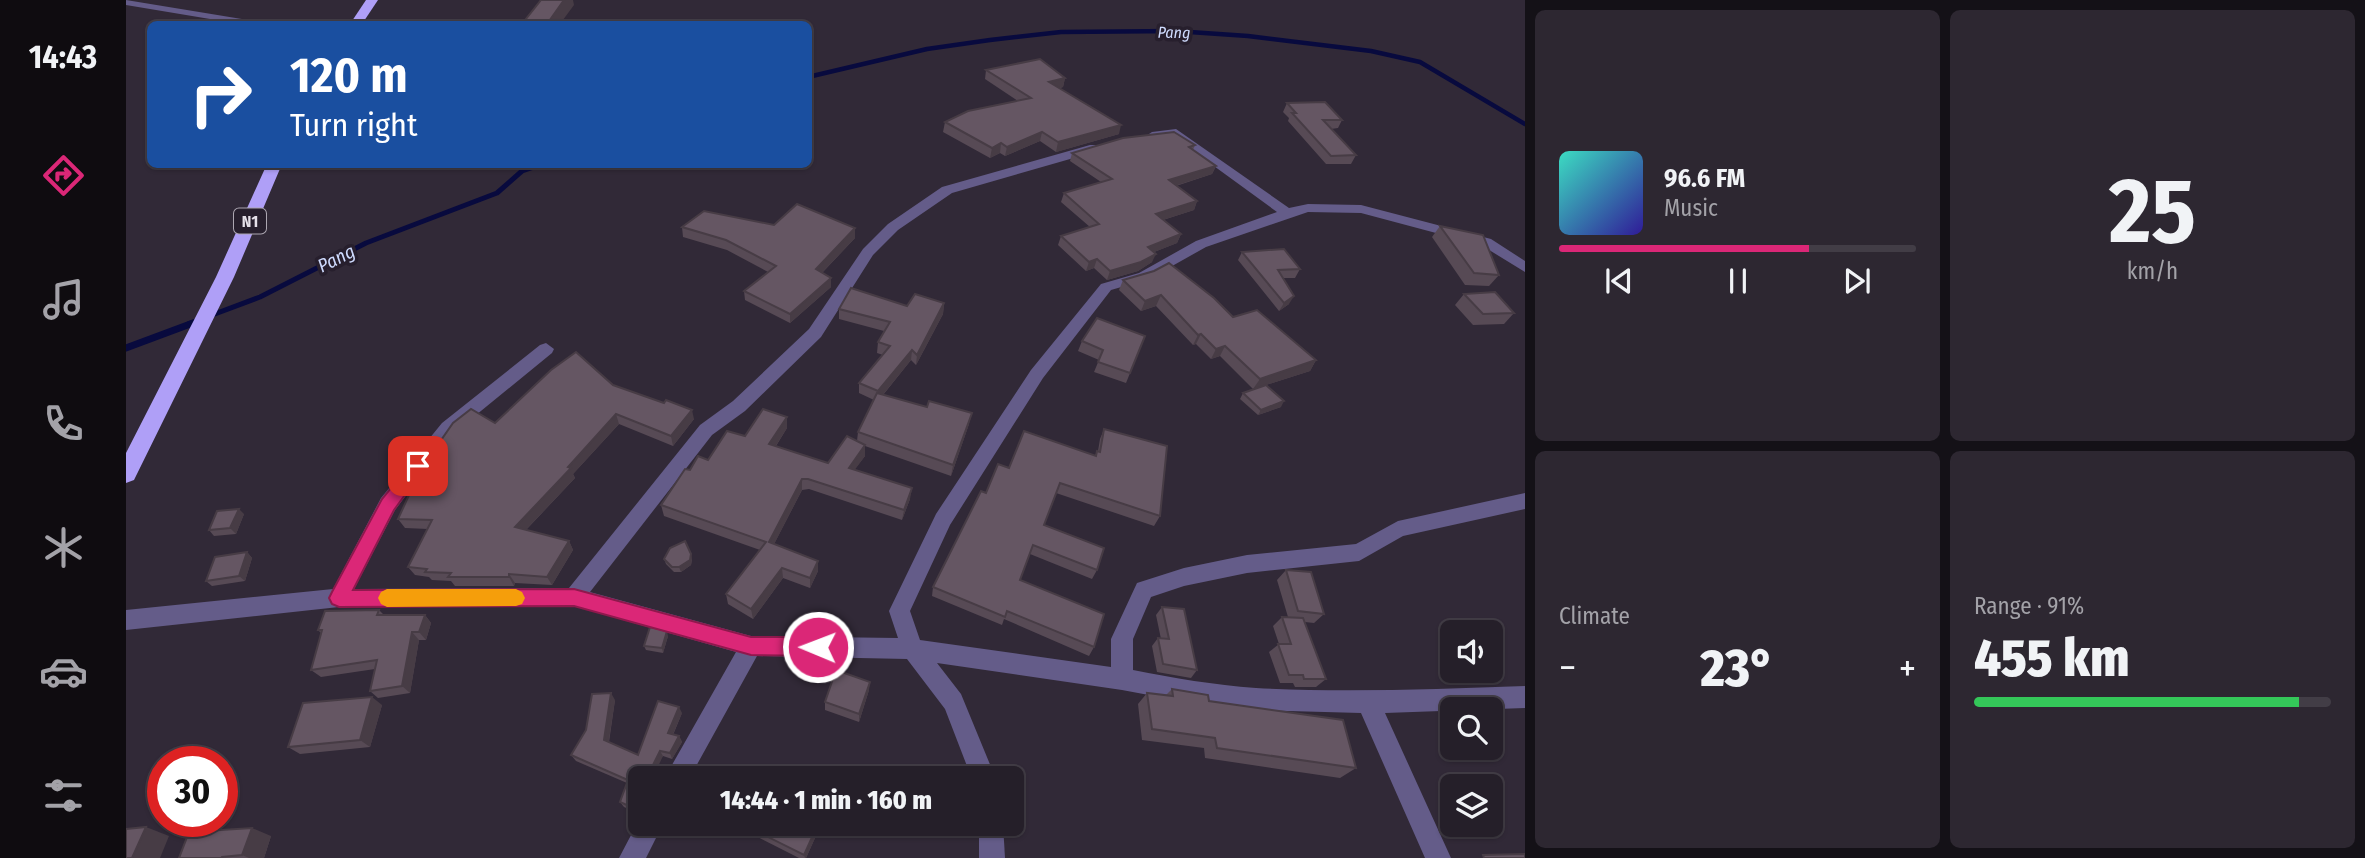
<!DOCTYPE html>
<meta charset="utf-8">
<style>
:root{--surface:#251f29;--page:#2d2731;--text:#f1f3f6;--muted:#a3a2a8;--line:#423d46;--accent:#db2777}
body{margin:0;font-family:"Fira Sans Condensed",sans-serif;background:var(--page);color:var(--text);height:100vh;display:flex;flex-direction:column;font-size:26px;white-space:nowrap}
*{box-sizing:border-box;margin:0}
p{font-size:23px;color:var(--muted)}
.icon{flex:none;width:38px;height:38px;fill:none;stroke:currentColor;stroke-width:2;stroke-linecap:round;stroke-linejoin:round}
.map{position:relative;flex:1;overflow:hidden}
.panel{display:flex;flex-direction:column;gap:10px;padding:10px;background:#141117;width:840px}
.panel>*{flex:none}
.top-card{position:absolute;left:21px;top:21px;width:665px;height:147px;border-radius:10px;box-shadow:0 2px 5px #0004,0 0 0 2px var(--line);background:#1a4fa0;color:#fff;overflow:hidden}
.buttons{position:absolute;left:1314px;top:620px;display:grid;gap:14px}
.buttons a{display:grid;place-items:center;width:63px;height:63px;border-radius:10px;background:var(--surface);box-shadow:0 2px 5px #0004,0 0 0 2px var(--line);font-size:35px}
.speed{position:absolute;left:21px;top:746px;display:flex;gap:14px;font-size:35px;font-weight:700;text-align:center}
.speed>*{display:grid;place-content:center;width:91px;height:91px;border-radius:50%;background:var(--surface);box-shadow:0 2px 5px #0004,0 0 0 2px var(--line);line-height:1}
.speed .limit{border:10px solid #d22;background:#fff;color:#111}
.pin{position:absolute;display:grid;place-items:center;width:60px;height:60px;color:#fff;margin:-30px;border-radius:14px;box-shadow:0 4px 10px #0006}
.me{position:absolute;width:77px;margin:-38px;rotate:271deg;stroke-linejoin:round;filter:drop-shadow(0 0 5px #0008)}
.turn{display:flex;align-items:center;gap:24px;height:147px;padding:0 28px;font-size:32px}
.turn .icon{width:91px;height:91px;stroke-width:2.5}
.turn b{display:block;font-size:49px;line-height:60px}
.big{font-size:52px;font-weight:800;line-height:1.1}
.panel .tile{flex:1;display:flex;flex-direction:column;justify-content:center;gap:10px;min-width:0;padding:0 24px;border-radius:10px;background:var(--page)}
.panel .dial{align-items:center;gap:0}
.dial b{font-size:91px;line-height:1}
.song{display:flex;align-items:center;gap:21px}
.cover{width:84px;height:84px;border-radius:10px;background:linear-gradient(135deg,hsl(170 70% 55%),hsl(250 70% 35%))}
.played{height:7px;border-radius:4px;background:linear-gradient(90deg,var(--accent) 70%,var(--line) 70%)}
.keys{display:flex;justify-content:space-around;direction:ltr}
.heat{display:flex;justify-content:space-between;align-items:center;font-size:38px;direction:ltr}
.charge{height:10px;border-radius:5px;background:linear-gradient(90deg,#34c759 91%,var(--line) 0)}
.panel .tiles{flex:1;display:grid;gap:10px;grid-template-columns:repeat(2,1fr)}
.trip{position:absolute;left:502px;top:766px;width:396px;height:70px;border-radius:10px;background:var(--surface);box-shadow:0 2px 5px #0004,0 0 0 2px var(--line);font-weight:800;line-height:70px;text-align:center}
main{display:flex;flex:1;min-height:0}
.tabs{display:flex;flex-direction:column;width:126px;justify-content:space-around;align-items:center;background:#0f0c10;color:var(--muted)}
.tabs .icon{width:49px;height:49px}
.tabs .on{color:var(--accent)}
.tabs b{font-size:32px;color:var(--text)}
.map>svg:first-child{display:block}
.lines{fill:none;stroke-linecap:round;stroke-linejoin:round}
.stream-far2{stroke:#080a3e;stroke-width:4.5}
.stream-far1{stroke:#080a3e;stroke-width:5}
.stream{stroke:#080a3e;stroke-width:7}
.minor{fill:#645c89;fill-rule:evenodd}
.highway{fill:#af9ff7;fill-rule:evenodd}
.wall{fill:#574a55}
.shaded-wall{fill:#473c45}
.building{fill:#655663;stroke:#473c45;stroke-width:2}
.route{fill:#db2777;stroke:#8e194d;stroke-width:2}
.slow{fill:#f59e0b}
.labels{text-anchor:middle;stroke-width:7;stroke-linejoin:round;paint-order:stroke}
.far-water-label{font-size:16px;font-style:italic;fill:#cedafd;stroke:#271f2d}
.shield{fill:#271f2d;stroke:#aca6b1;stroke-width:2}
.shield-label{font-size:16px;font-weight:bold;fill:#e5e0e9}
.water-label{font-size:19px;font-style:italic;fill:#cedafd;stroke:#271f2d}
</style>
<main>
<nav class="tabs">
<b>14:43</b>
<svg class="icon on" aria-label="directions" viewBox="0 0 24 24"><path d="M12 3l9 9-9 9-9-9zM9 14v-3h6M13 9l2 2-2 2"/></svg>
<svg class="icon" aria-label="music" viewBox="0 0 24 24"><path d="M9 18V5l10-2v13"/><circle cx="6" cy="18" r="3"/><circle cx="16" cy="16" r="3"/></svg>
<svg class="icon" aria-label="phone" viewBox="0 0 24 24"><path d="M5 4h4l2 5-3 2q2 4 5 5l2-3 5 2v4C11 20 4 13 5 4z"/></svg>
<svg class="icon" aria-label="climate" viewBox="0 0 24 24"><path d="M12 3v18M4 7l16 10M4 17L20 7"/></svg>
<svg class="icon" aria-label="car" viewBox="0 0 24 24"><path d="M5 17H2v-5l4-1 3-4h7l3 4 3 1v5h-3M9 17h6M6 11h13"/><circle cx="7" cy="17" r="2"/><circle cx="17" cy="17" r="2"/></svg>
<svg class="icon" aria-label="filters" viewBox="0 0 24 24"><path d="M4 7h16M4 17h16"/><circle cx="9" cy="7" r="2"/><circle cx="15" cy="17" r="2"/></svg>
</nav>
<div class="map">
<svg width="1399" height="858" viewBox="0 0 1399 858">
<rect width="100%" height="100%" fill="#312937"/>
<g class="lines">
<polyline class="stream-far2" points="682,77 801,49 864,40 935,32 1049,31 1122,36 1245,51 1294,62 1399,124"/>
<polyline class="stream-far1" points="62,324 134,297 240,243 371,193 396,171 417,164"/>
<polyline class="stream" points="0,348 67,323"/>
<g class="minor">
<polygon points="0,0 128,21 133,24 114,24 0,5"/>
<path d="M1050,129L1163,208L1182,204L1235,205L1365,239L1399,261V272L1355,245L1235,213L1182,212L1080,247L1023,279L985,290L917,378L824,525L784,611L794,640L985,667V639L1011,583L1058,568L1121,555L1230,544L1272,521L1399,493V509L1277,536L1233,561L1121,573L1058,586L1025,597L1007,639V670C1048,678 1088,685 1130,688C1219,693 1309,689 1399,686V708L1259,713L1325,858H1299L1235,713L1129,710L1071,704L996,690L811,663L835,694L870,779H846L819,709L781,659L631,656L563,779H538L610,652L448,606L213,607L0,630V610L207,589L255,498L316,423L414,345L420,343L428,349L426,353L328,433L269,510L228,589L443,588L574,425L607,401L683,329L737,249L762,224L816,187L964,145H972V151L826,193L772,230L747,255L695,337L619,411L586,435L464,592L625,636L772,638L763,611L810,514L905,370L975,284L1013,273L1070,241L1151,212L1048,137L1026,140L1020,136L1026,132Z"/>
<polygon points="514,818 514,824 537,824 520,858 493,858"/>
<polygon points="853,824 877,824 879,858 853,858"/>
</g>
<g class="highway">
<polygon points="240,0 252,0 236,24 224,24"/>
<polygon points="141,164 156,164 108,277 8,480 0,483 0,453 90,277"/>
</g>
</g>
<g class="wall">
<polygon points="860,70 939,78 937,87 934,88 993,134 930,152 914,141 879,156 874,153 864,158 817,132 819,122 892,101 859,79"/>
<polygon points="1161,103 1216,120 1212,128 1205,129 1230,155 1225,164 1200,164 1162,121 1163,118 1157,112"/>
<polygon points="1069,145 1067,150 1090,166 1086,174 1050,186 1071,201 1068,210 1037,220 1055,234 1051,243 1028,252 1026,262 1012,271 981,280 968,268 960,271 932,245 935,236 964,227 935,202 938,193 975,182 944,161 946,153"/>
<polygon points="648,225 729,238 696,273 705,287 664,323 619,300 618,291 642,272 601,250 557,237 556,227"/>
<polygon points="1314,226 1373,275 1363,286 1339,285 1306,237"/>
<polygon points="1116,252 1174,269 1169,278 1157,278 1163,304 1153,311 1112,260"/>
<polygon points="997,280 1107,317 1190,360 1184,371 1140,385 1155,407 1132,415 1114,399 1117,393 1127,389 1094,356 1085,359 1070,344 1067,345 1030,306 1015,311 993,290"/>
<polygon points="1338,294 1388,313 1378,324 1347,325 1329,305"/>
<polygon points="818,303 817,314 790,365 785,360 757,395 843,424 825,476 739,446 739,456 728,470 784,499 776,520 683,489 676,490 648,544 692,571 684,588 657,578 627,619 602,604 600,594 634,550 538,516 535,505 564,470 619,436 661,417 661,428 650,446 702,463 731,441 732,432 748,400 733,393 733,383 757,355 751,353 752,342 758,331 713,319 713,309 781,306"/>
<polygon points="1019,336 1000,383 968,372 973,360 952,351 956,341"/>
<polygon points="487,385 568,419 547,446 493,424 447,474 449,478 400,530 443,541 447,550 426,585 389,583 388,586 329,586 325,581 306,580 303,577 289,575 282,567 302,529 279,528 272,519 369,423"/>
<polygon points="978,429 1034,516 1028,526 930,493 918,525 971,570 966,579 904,554 894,580 968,647 963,656 878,619 876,625 806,596 807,587 860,493 883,468 969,455 972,451 974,439"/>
<polygon points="118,514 110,534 88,536 83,530"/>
<polygon points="121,552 126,558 119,581 86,586 80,581"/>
<polygon points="538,559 566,559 565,565 555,572 548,572 540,564"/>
<polygon points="1160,570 1198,614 1188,623 1179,622 1200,679 1190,687 1169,687 1167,683 1154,683 1143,652 1153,644 1147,626 1156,617 1162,617 1151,580"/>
<polygon points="1036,607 1071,670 1065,678 1031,672 1026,646 1032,638 1035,639 1030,615"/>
<polygon points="253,610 258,615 299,615 305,623 300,640 293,640 284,693 252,698 244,691 249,669 195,677 185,670 195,633 192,630"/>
<polygon points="542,636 537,653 520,650 518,646"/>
<polygon points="1046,689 1083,701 1230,768 1214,778 1079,758 1078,748 1016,740 1012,704 1021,693 1040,695"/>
<polygon points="743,690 733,722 699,710 699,702"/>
<polygon points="489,700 483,742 512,755 556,713 547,735 553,736 556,742 546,759 537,756 514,779 514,801 509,812 498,807 494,802 501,783 450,761 445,755"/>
<polygon points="256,705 244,747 174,754 162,747"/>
<polygon points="618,825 688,833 689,838 680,858 673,858 620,831"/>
<polygon points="145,836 138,858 53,858"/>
</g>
<g class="shaded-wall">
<polygon points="438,0 447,0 448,5 434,24 421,24"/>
<polygon points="939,78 937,87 921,91 923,82"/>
<polygon points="995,125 993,134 930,152 932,142"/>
<polygon points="916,132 914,141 879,156 881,147"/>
<polygon points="875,143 874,153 864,158 866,148"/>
<polygon points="1090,166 1086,174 1039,189 1043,180"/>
<polygon points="1071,201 1068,210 1027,223 1030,214"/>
<polygon points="729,228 729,238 690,279 690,269"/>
<polygon points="1055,234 1051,243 1018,256 1022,247"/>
<polygon points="1030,254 1026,262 1012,271 981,280 984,271"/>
<polygon points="971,259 968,268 960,271 963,262"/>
<polygon points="705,278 705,287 664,323 664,314"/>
<polygon points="1035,295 1030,306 1015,311 1019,301"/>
<polygon points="1168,296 1163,304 1153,311 1158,303"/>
<polygon points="818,303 817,314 790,365 791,355"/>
<polygon points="1075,334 1070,344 1067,345 1072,335"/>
<polygon points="1099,346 1094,356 1085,359 1090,349"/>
<polygon points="786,350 785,360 751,402 752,391"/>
<polygon points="1190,360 1184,371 1127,389 1134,379"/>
<polygon points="1158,401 1155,407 1132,415 1135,410"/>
<polygon points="566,410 568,419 547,446 545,436"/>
<polygon points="846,413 843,424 825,476 827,465"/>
<polygon points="490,414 493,424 447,474 449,478 394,536 389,527 442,467"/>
<polygon points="661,417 661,428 644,455 643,444"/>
<polygon points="739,445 739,456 722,479 723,468"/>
<polygon points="676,479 676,490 644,552 643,542"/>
<polygon points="786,488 784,499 776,520 778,510"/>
<polygon points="113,509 118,514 110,534 104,528"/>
<polygon points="443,541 447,550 426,585 421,577"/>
<polygon points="121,552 126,558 119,581 113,576"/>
<polygon points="565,554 566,559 565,565 555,572 553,567"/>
<polygon points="692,561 692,571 684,588 684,578"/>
<polygon points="656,568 657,578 627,619 625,609"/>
<polygon points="383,574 389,583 388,586 383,577"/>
<polygon points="299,615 305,623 300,640 293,632"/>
<polygon points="541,631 542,636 537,653 536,648"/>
<polygon points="286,632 293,640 284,693 276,686"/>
<polygon points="744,682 743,690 733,722 733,714"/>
<polygon points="485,693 489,700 482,746 478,740"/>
<polygon points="246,697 256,705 244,747 234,740"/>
<polygon points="553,707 556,713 545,739 542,733"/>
<polygon points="553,736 556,742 546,759 544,753"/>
<polygon points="534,751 537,756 526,779 520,779"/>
<polygon points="514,790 514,801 509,812 505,807"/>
<polygon points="20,827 43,836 34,858 6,858"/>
<polygon points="126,828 145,836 138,858 123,858 116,855"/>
<polygon points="688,833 689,838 680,858 679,858 678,855"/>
</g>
<g class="building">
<polygon points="415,0 438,0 421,24 396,24"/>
<polygon points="914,59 939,78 923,82 995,125 932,142 916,132 881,147 875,143 866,148 819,122 842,111 905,98 860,70"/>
<polygon points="1199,102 1216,120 1197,120 1230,155 1205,156 1166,113 1170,113 1161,103"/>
<polygon points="1048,132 1069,145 1063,147 1090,166 1043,180 1071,201 1030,214 1055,234 1022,247 1030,254 1015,262 984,271 971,259 963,262 935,236 973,224 938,193 986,179 946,153 997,138"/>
<polygon points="671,204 729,228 690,269 705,278 664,314 618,291 650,266 600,240 556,227 578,211 648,225"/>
<polygon points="1314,226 1357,235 1373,275 1348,273"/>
<polygon points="1158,249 1174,269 1152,270 1168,296 1158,303 1116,252"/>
<polygon points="1043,263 1088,298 1107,317 1131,310 1190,360 1134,379 1099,346 1090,349 1075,334 1072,335 1035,295 1019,301 997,280 1028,271"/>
<polygon points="725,288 781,306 789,294 818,303 791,355 786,350 752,391 733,383 764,346 752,342 764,322 713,309"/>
<polygon points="1369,292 1388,313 1357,314 1338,294"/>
<polygon points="971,318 1019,336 1004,373 972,362 977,350 956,341"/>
<polygon points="450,352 487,385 538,403 540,400 566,410 545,436 490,414 442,467 445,468 389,527 443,541 421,577 383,574 383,577 322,577 325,573 299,572 301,569 282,567 306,520 272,519 295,469 327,423 345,409 369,423 425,370"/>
<polygon points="1140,385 1158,401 1135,410 1117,393"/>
<polygon points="751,393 801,407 803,401 846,413 827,465 732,432"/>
<polygon points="637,409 661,417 643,444 702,463 721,436 739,445 723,468 786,488 778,510 682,479 676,479 643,542 692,561 684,578 656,568 625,609 600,594 640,542 535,505 559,469 564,470 572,456 582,460 601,431 619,436"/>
<polygon points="978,429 1041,446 1034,516 934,483 918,525 978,548 971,570 907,545 894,580 978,614 968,647 881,611 879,617 807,587 855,491 860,493 872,464 883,468 898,431 970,456 971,451 974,452"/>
<polygon points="113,509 104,528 83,530 91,511"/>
<polygon points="559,541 565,554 564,560 553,567 546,567 538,559 544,548"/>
<polygon points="121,552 113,576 80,581 89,557"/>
<polygon points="1160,570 1185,572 1198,614 1172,611"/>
<polygon points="1036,607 1058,609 1071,670 1037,664 1032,638 1043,639"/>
<polygon points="253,610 251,615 299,615 293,632 286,632 276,686 244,691 251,660 185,670 196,630 192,630 199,611"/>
<polygon points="1156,617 1177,618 1200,679 1178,679 1177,675 1163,675 1152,644 1165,644"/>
<polygon points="524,627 541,631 536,648 518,646"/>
<polygon points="710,670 744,682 733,714 699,702"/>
<polygon points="1046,689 1082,695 1083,701 1217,720 1230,768 1091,748 1089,738 1026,729 1021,693 1047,696"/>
<polygon points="485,693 478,740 512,755 532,701 553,707 542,733 553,736 544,753 534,751 520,779 514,779 514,790 505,807 494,802 502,780 445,755 460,730 466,694"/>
<polygon points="246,697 234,740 162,747 177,703"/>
<polygon points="671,824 688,833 678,855 618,825"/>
<polygon points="20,827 6,858 0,858 0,829"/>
<polygon points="126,828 116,855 96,857 95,858 53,858 63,832"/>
<polygon points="1399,854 1399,858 1358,858 1357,855"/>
</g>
<polygon class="route" points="292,460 298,462 300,466 268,510 227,590 448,589 625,637 692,637 699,640 702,647 699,653 692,656 625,655 448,606 213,607 206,604 203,598 206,592 256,499 286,462"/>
<polygon class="slow" points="261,589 390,589 396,592 399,598 396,604 390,606 261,607 255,604 252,598 255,592"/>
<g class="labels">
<g class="far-water-label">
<text transform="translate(1048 32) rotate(1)" y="6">Pang</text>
</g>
<rect class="shield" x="108" y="208.5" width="32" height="25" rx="5"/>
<g class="shield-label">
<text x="124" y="227">N1</text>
</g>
<g class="water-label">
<text transform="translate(210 258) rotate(-27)" y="7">Pang</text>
</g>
</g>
</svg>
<div class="buttons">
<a><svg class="icon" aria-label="sound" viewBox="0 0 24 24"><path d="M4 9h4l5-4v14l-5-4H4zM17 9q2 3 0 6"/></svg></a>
<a><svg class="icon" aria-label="search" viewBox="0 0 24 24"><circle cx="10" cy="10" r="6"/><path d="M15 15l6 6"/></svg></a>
<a><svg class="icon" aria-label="layers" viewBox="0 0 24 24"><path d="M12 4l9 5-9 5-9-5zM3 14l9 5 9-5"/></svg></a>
</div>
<div class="speed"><div class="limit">30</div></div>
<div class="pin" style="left:292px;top:466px;background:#d93025"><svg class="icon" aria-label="arrive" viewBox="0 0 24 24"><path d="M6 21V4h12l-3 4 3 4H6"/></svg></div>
<svg class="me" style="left:692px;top:647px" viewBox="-20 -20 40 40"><circle r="17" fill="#db2777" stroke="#fff" stroke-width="3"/><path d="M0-11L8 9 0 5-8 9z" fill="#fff"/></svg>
<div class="trip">14:44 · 1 min · 160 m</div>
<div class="top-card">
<div class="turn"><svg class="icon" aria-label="right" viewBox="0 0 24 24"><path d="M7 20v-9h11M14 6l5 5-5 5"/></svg><div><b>120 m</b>Turn right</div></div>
</div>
</div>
<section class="panel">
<div class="tiles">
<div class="tile">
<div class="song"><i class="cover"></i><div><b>96.6 FM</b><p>Music</p></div></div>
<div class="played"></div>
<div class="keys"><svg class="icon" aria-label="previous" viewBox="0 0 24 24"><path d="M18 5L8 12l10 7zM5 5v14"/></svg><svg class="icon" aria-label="pause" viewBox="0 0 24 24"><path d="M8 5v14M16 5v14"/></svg><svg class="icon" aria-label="next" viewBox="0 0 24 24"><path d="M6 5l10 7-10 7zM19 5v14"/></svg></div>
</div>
<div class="tile dial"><b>25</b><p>km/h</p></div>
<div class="tile"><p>Climate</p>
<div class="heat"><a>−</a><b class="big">23°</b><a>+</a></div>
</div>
<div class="tile"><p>Range · 91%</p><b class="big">455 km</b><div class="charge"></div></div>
</div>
</section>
</main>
